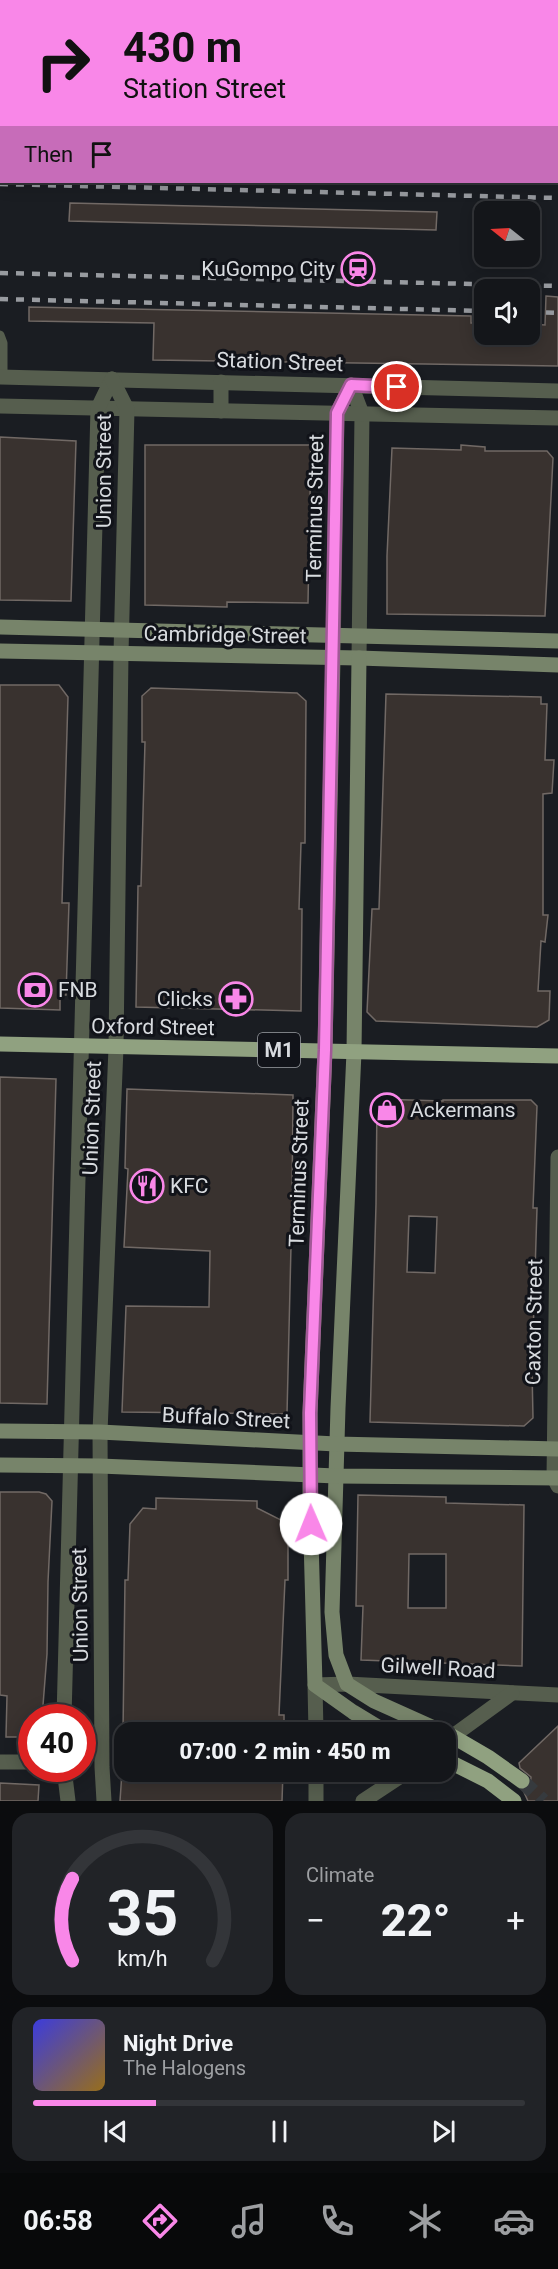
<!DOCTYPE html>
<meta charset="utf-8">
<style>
:root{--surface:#14161a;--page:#212327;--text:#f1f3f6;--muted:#9d9fa2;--line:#333539;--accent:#f987e8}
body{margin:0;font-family:Roboto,sans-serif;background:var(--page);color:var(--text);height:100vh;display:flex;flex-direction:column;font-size:22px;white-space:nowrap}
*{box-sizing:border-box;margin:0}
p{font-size:20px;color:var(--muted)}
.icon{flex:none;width:33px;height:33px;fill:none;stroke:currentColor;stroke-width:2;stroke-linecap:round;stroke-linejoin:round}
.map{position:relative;height:1801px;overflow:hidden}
.panel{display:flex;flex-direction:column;gap:12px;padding:12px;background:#0b0c0e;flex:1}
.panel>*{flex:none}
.top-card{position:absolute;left:0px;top:0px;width:558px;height:183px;box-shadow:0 3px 15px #0003,0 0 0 2px var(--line);background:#f987e8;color:#111;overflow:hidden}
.needle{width:39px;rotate:288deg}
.buttons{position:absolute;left:474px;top:201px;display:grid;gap:12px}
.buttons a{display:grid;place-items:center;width:66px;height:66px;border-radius:12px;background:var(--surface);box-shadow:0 3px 15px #0003,0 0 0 2px var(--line);font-size:30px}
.speed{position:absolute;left:18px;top:1704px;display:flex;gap:12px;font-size:30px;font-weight:700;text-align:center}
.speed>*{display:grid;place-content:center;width:78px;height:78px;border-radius:50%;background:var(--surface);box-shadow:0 3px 15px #0003,0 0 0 2px var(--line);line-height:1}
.speed .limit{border:9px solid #d22;background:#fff;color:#111}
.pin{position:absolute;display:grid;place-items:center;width:51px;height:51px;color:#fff;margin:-26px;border:3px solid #fff;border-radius:50%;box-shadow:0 2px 6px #0007}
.me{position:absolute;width:66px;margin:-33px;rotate:359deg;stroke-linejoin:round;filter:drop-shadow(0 0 4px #0008)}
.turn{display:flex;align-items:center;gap:21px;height:126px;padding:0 24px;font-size:27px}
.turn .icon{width:78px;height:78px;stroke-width:2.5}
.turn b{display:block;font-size:42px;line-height:51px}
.then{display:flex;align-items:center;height:57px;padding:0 24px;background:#0003;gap:12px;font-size:22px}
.big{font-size:45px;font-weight:800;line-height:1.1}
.panel .tile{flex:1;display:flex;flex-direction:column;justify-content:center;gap:9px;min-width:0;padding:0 21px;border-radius:18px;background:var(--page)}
.panel .dial{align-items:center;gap:0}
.dial svg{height:156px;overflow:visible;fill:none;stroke:var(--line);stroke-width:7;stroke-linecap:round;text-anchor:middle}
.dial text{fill:var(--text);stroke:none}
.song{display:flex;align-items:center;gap:18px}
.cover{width:72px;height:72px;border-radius:9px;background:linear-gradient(135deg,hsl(240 70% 55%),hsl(40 70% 35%))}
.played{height:6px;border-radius:3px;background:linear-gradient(90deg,var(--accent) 25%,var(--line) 25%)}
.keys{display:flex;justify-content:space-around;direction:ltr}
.heat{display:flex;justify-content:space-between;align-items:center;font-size:33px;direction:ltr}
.panel .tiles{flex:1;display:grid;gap:12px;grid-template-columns:1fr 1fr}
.tile:last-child{grid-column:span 2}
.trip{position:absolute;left:114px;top:1722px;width:342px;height:60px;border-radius:18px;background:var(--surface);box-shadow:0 3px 15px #0003,0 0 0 2px var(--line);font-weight:800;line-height:60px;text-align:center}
.tab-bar{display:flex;height:96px;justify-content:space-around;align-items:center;background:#08090a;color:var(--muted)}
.tab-bar .icon{width:42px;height:42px}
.tab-bar .on{color:var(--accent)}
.tab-bar b{font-size:27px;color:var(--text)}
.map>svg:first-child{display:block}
.building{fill:#39322f;stroke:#716965;stroke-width:1.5;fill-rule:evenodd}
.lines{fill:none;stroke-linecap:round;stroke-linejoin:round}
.primary-tunnel{stroke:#363a3e;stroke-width:15;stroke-dasharray:15 8;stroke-linecap:butt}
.lane{stroke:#565e4e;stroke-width:9}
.street{stroke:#565e4e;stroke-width:15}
.secondary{stroke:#77846a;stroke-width:15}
.primary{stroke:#90a180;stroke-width:15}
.rail{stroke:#989ba0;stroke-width:4.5;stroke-dasharray:8 8;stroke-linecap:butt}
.route-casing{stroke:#a25897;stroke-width:15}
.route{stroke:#f987e8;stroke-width:10}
.labels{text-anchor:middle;stroke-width:6;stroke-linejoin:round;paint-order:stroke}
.shield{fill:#111319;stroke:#9c9fa4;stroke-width:1.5}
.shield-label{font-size:20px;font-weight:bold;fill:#d8dbdf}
.poi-label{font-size:21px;fill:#d8dbdf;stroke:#111319;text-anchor:start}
.street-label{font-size:21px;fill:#d8dbdf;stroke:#111319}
</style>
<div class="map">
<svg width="558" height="1801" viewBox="0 0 558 1801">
<rect width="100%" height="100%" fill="#1a1d22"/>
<g class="building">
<polygon points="70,203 437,212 436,230 69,221"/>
<polygon points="546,296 558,297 558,366 153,360 154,323 29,321 29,307 471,316 471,323 484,323 484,334 530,334 530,324 545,325"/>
<polygon points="0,437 76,441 71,601 0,600"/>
<polygon points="145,445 311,445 308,603 227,602 227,607 145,605"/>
<polygon points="461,445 485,447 485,451 547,451 553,458 545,616 387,614 387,556 392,448 461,450"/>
<polygon points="0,685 59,685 68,697 62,903 69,903 66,995 60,995 60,1010 0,1008"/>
<polygon points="151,688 297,693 306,701 305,843 301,843 299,909 302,909 301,1011 136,1007 138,886 141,886 145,742 142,742 142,696"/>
<polygon points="386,694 541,697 541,704 547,704 545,760 554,760 552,793 543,794 543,915 548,915 545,942 541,941 538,991 550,991 549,1020 537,1027 376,1021 367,1012 372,909 379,909"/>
<polygon points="0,1077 56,1079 47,1404 0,1403"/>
<polygon points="127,1089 293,1095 292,1204 287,1414 122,1412 126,1306 209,1307 210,1251 124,1247 128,1169 125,1168"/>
<path d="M377,1099L443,1101V1100H531L537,1106L533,1208H537L532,1369L533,1418L524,1426L370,1422L376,1204ZM409,1216L437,1217L435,1273L407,1272Z"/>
<polygon points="0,1492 39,1492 46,1494 52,1501 48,1582 47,1654 42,1718 32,1718 32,1737 6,1737 7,1696 0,1695"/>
<path d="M358,1495L446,1497V1503L524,1505L522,1666L361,1660L363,1606H356ZM409,1554H446V1608H408Z"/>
<polygon points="156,1498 257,1501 257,1508 281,1520 288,1528 288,1580 285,1580 279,1715 284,1715 284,1732 123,1732 125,1580 128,1580 130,1524 143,1508 156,1509"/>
<polygon points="558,1726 558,1801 528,1801 523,1790 530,1786 531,1777 520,1768 519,1763"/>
<polygon points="122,1772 283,1772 282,1801 120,1801"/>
<polygon points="0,1783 39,1785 38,1801 0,1801"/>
</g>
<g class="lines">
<polyline class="primary-tunnel" points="522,1781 543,1801"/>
<polyline class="lane" points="0,335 3,343 3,377"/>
<g class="street">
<polyline points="0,377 558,391"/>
<polyline points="351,385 362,414 359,658"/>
<polyline points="0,406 558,418"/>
<polyline points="221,411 221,382"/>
<polyline points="333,657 337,413 351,385"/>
<polyline points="558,1157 554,1478 558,1486"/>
<polyline points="64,1718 98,408 112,379"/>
<polyline points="316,1732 315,1685 347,1684 558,1695"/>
<polyline points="446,1741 512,1693"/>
<polyline points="0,1762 32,1762"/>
<polyline points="64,1768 68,1801"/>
<polyline points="316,1772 316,1801"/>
<polyline points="104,1801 102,1767 100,1432 116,1048 121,654 127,409 112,379"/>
<polyline points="363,1801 407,1772"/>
</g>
<g class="secondary">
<polyline points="0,627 558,641"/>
<polyline points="0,651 359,658 558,665"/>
<polyline points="333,657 325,1050 310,1413 310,1502 315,1685 353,1712 386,1732"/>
<polyline points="359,658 354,1052 338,1408 332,1612 336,1655 347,1684 374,1701 443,1732"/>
<polyline points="0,1431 100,1432 336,1444 558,1449"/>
<polyline points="0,1465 100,1466 336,1476 558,1478"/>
</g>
<g class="primary">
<polyline points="0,1044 558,1056"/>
<polyline points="452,1736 488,1757 522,1781"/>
<polyline points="446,1760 488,1781 514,1801"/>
</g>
<g class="rail">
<polyline points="256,2 259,0"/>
<polyline points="307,2 311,0"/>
<polyline points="342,2 346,0"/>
<polyline points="382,2 389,0"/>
<polyline points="438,2 448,0"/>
<polyline points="556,4 558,4"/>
<polyline points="556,18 558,18"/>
<polyline points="556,28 558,28"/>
<polyline points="556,39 558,39"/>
<polyline points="556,49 558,50"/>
<polyline points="556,64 558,64"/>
<polyline points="556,75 558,75"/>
<polyline points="0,125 2,125"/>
<polyline points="0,144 2,144"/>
<polyline points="556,151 558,151"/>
<polyline points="0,156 2,156"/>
<polyline points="556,163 558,163"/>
<polyline points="0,184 558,198"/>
<polyline points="0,273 558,286"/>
<polyline points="0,299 484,311"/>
<polyline points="530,312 558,313"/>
</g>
</g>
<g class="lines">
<g class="route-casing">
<polyline id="route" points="311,1524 310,1413 325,1050 337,413 351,385 397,387"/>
</g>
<use href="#route" class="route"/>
</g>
<defs>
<g id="station-ring" transform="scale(1.725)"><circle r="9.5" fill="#111319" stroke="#f987e8" stroke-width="1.5"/><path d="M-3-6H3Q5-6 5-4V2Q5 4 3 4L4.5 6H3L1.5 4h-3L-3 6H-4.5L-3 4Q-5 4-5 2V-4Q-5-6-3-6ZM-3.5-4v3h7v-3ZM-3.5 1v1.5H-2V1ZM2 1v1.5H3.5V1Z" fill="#f987e8"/></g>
<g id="bank-ring" transform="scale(1.725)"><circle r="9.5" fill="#111319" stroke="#f987e8" stroke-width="1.5"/><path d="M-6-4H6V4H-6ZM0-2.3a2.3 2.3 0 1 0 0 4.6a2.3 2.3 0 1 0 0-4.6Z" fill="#f987e8"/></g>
<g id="pharmacy-ring" transform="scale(1.725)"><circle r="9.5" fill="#111319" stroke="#f987e8" stroke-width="1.5"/><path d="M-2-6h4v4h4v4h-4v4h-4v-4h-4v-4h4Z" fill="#f987e8"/></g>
<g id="shop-ring" transform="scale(1.725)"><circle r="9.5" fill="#111319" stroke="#f987e8" stroke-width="1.5"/><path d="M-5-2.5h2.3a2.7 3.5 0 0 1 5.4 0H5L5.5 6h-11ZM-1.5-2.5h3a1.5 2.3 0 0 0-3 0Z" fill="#f987e8"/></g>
<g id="restaurant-ring" transform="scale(1.725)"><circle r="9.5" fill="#111319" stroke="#f987e8" stroke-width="1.5"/><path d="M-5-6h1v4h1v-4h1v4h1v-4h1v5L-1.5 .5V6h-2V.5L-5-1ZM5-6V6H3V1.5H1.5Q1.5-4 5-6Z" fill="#f987e8"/></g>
</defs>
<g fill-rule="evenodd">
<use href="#station-ring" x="358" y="269"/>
<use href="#bank-ring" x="35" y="990"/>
<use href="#pharmacy-ring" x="236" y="999"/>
<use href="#shop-ring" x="387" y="1110"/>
<use href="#restaurant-ring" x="147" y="1186"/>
</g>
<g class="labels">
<rect class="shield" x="258" y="1033" width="42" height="34" rx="4.5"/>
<g class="shield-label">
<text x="279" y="1057">M1</text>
</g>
<g class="poi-label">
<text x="335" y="276" text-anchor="end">KuGompo City</text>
<text x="58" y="997">FNB</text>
<text x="213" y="1006" text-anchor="end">Clicks</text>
<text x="410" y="1117">Ackermans</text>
<text x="170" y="1193">KFC</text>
</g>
<g class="street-label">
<text transform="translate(280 362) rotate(2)" y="7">Station Street</text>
<text transform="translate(104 471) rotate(-90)" y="7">Union Street</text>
<text transform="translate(315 508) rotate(-89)" y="7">Terminus Street</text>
<text transform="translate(225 635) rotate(1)" y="7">Cambridge Street</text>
<text transform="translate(153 1027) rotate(1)" y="7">Oxford Street</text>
<text transform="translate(92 1118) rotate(-88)" y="7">Union Street</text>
<text transform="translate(299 1173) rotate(-88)" y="7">Terminus Street</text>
<text transform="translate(534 1322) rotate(-89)" y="7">Caxton Street</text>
<text transform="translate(226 1418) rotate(3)" y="7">Buffalo Street</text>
<text transform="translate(80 1605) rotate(-91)" y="7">Union Street</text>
<text transform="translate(438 1668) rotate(3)" y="7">Gilwell Road</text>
</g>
</g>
</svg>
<div class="buttons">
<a><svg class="needle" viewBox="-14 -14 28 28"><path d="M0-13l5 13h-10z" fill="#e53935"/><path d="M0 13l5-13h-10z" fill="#9d9fa2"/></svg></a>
<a><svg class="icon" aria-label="sound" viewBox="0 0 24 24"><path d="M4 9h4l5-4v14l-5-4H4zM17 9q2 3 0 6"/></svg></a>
</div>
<div class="speed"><div class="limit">40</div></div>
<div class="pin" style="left:397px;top:387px;background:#d93025"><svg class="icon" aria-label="arrive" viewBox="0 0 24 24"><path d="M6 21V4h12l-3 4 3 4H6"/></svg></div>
<svg class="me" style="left:311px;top:1524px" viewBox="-20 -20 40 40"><circle r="19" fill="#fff"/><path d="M0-13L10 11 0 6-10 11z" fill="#f987e8"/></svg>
<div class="trip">07:00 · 2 min · 450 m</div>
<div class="top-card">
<div class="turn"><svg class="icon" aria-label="right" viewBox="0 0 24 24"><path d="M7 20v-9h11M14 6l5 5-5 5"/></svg><div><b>430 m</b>Station Street</div></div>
<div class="then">Then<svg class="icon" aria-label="arrive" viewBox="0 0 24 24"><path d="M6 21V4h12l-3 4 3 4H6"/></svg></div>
</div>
</div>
<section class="panel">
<div class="tiles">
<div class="tile dial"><svg viewBox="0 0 100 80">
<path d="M14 69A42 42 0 1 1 86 69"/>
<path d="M14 69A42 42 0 0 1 14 27" stroke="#f987e8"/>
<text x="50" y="56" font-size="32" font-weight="700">35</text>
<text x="50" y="72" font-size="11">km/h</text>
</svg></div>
<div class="tile"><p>Climate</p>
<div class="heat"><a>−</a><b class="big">22°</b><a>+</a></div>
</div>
<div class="tile">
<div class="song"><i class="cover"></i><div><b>Night Drive</b><p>The Halogens</p></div></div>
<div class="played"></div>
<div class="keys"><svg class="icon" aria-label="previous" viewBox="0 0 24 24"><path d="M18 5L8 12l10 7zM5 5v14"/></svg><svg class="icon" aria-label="pause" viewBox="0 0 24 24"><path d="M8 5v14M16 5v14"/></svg><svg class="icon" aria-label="next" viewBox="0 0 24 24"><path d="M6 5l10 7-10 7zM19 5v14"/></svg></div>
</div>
</div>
</section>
<nav class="tab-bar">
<b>06:58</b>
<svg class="icon on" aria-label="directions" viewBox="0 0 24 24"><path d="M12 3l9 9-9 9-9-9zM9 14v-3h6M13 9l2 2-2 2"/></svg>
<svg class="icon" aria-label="music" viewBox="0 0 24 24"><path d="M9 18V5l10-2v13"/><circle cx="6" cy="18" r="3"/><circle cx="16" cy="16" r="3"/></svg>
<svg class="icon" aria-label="phone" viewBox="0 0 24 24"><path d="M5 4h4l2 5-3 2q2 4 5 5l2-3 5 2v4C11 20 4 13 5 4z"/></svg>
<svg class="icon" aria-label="climate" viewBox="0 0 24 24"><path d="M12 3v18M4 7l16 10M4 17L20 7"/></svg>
<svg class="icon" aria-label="car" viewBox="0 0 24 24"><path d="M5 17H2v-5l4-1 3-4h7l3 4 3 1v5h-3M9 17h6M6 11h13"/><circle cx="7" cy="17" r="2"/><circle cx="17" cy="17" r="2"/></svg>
</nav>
